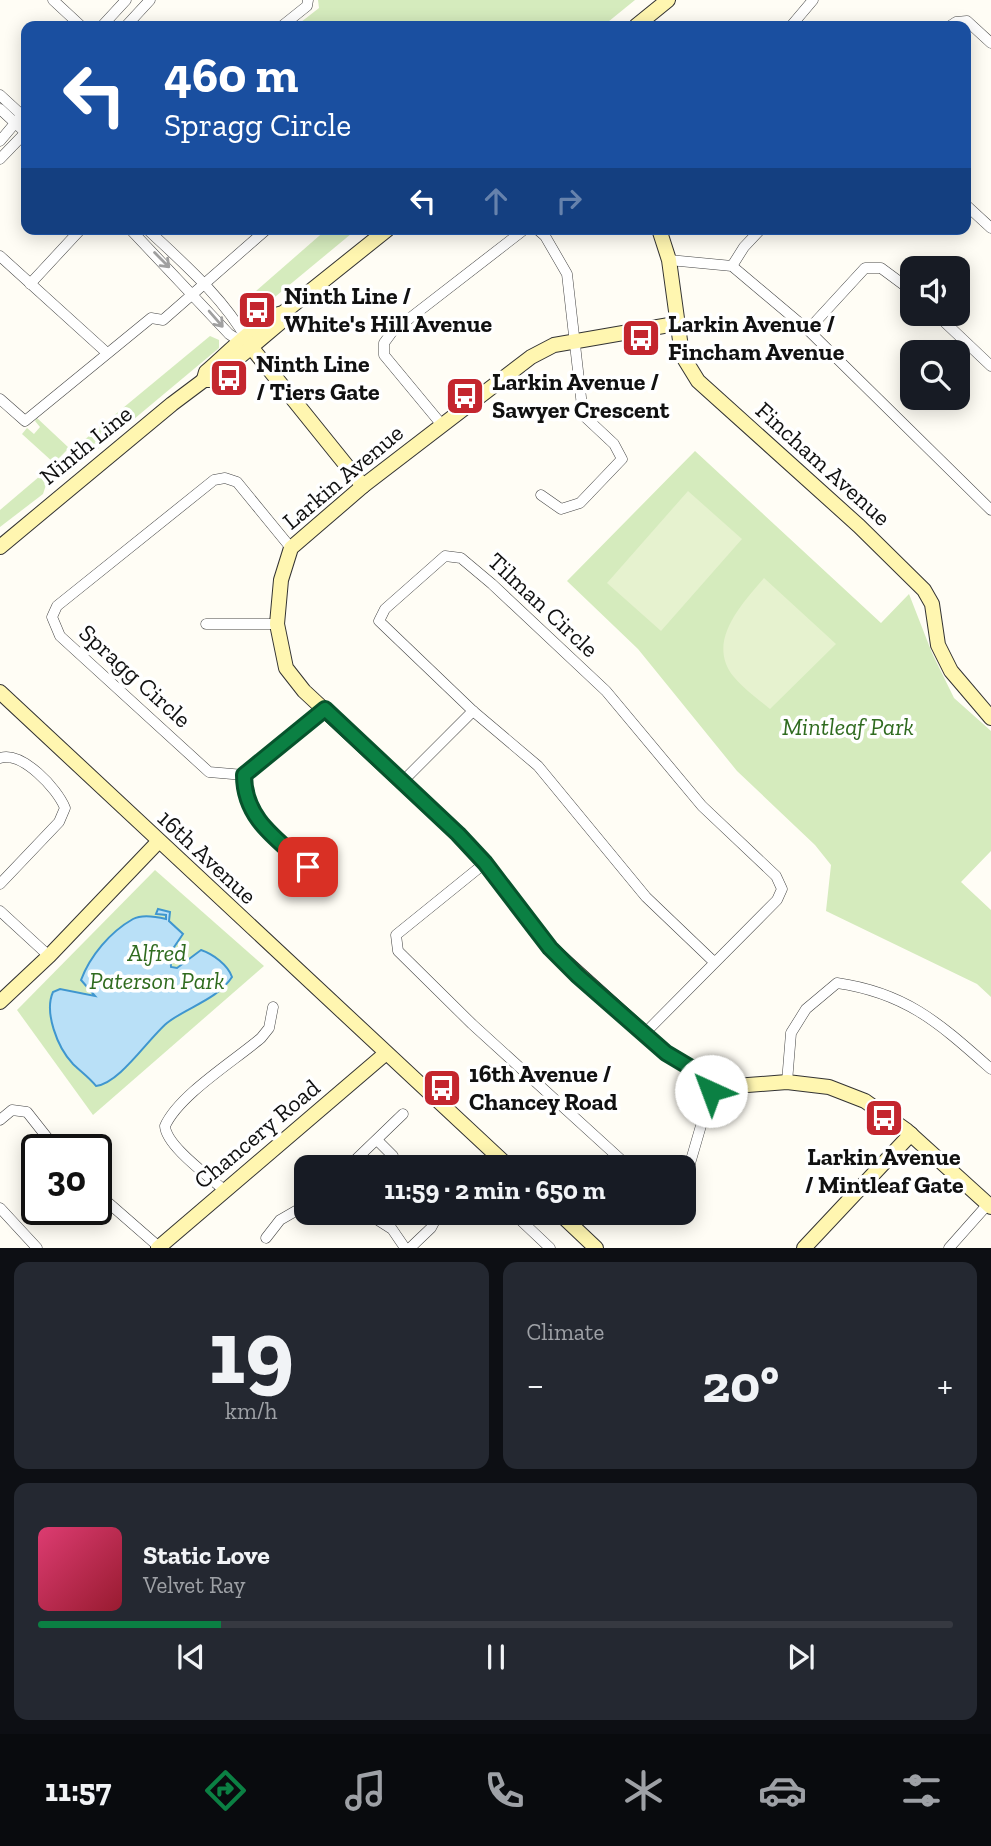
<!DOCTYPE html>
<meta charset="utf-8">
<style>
:root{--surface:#171b24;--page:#242831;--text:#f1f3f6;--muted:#9ea1a6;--line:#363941;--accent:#0b8043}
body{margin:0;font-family:"Zilla Slab",serif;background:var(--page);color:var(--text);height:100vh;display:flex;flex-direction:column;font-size:26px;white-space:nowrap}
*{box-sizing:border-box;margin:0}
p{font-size:23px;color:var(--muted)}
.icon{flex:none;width:38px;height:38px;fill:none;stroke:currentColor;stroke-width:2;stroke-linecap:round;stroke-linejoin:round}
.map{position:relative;height:1248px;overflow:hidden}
.sheet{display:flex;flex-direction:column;gap:14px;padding:14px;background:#0d0f14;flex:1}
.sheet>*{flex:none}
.banner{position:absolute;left:21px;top:21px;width:950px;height:214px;border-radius:14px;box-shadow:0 4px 18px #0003;background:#1a4fa0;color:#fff;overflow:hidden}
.controls{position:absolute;left:900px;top:256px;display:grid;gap:14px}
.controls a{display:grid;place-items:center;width:70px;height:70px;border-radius:14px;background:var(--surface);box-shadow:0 4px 18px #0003;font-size:35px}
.speed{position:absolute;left:21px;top:1134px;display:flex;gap:14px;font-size:35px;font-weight:700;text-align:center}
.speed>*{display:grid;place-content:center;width:91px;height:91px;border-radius:50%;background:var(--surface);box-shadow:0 4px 18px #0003;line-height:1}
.speed .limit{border:4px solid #111;border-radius:10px;background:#fff;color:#111}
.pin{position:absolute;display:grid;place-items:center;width:60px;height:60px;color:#fff;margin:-30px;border-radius:14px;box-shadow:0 4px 10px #0006}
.me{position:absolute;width:77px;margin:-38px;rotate:317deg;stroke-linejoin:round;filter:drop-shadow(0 0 5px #0008)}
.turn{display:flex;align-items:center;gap:24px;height:147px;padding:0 28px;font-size:32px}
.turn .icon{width:91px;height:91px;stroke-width:2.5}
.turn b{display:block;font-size:49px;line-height:60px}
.lanes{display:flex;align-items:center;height:66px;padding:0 28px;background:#0003;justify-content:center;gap:35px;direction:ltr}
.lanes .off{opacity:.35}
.big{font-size:52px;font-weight:800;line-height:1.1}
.sheet .tile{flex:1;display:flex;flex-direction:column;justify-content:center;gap:10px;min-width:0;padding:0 24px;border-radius:14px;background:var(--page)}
.sheet .dial{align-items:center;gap:0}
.dial b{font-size:91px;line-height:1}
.song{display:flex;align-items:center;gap:21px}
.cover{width:84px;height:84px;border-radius:10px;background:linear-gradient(135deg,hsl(340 70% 55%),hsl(350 70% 35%))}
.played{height:7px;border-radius:4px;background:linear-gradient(90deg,var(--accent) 20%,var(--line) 20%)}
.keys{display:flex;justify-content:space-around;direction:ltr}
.heat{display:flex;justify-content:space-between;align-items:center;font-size:38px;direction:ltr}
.sheet .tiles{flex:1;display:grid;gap:14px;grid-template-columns:1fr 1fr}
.tile:last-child{grid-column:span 2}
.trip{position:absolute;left:294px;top:1155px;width:402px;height:70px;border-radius:14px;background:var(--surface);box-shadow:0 4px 18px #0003;font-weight:800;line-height:70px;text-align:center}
.tab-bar{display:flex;height:112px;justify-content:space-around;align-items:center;background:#090b0e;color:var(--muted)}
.tab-bar .icon{width:49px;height:49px}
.tab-bar .current{color:var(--accent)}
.tab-bar b{font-size:32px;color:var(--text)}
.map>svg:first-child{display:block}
.green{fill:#d5ebbd}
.pitch{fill:#e6f2cf}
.water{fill:#b9e0f7;stroke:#3f96cf;stroke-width:2}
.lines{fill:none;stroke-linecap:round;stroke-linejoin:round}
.street-casing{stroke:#444;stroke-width:11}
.secondary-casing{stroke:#333;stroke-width:16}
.street{stroke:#fff;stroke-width:10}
.secondary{stroke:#fff6b0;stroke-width:14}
.oneway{stroke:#a0a0a0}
.route-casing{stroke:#07532c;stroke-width:18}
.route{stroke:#0b8043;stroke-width:12}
.labels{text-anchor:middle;stroke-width:7;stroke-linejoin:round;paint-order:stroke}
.poi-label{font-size:24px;font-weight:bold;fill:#111;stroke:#fff;text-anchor:start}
.street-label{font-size:24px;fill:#111;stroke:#fff}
.park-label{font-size:24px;font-style:italic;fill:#2f6b1f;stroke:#fff}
</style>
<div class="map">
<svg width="991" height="1248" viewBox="0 0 991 1248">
<rect width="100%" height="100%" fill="#fffdf5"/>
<g class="green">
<polygon points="318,0 635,0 603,26 296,26 319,8"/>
<polygon points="327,229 357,229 252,316 240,305"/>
<polygon points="210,336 219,340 219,348 67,475 56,477 48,470"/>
<polygon points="37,418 69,448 54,463 22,434 27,428 34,434 40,427 35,421"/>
<polygon points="695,451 881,623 909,594 932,653 954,698 991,731 991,851 961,882 991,910 991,997 977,984 826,911 831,865 815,845 737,771 638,649 567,581"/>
<polygon points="40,476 46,485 43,494 0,527 0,510"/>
<polygon points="155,870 264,966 93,1115 17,1010"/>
</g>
<g class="pitch">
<polygon points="688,491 742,539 661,631 607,583"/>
<path d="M764,578L836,644L770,709C758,699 744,689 734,677C705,642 742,604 764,578Z"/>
</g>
<path class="water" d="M158,909L170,912L169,921L183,934L170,953L171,967L177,968L201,950C213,954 228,965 232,977C217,1000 187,1007 167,1023C147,1040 120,1083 96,1086C90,1078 79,1070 73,1064C57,1047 44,1012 53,992L60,989L95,996L81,980C90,956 110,932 133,919C142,914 158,917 166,919V915L156,914Z"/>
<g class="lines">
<g class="street-casing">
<g id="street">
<polyline points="53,0 81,26"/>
<polyline points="102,26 126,0"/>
<polyline points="126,26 150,0"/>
<polyline points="282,26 307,6 308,0"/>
<polyline points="791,26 813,0"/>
<polyline points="950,26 956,22 967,21 991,43"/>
<polyline points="0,95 25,118"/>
<polyline points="0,109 26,133"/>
<polyline points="0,141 26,110"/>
<polyline points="0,159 26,132"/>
<polyline points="966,205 991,228"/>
<polyline points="130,229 229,334 243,343"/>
<path d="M147,229C183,263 223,297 247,340"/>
<polyline points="537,229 545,236 567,274 583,415 614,444 622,459 580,503 561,509 541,495"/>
<polyline points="0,256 107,353"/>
<polyline points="669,260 732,266 808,330 991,510"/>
<polyline points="732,266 744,247 761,229"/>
<polyline points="30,284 81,229"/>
<polyline points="935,313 991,366"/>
<polyline points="808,330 865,268 881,268 912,291"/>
<polyline points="0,399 25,421 151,318 163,320 267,229"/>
<polyline points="442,425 384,355 384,343 392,332 525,229"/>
<polyline points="291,548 237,482 225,478 214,480 57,606 52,617 60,636 209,772 244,775 325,709"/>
<polyline points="206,624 277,624"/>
<path d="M0,758C22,751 57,788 65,808L59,822L0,884"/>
<polyline points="244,775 244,796 260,823 308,867 325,872"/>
<polyline points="402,782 473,711"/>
<polyline points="485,863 396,935 398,951 472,1024 629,1167"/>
<polyline points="0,911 49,956"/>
<polyline points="644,1034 777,900 782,889 776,876 702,806 606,691 492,584 461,558 445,556 385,609 379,621 473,711 538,766 646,897 714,962"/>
<path d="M787,1082L791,1033L806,1009L837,983C907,993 940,1024 991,1069"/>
<polyline points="0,1120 12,1110 27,1112 57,1150"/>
<polyline points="377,1140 393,1156"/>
<polyline points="348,1167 403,1114"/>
<polyline points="684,1184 714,1081"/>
<path d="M225,1191C210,1177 166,1146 165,1126C179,1095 234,1061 261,1038L269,1028L273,1007"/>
<polyline points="96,1192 159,1247"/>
<polyline points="0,1208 37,1248"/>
<polyline points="367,1213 392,1229 405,1248"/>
<polyline points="513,1213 550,1248"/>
<polyline points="266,1238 280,1220 306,1205"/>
<polyline points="410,1248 431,1228 439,1213"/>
<polyline points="949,1248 988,1204"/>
</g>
</g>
<g class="secondary-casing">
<g id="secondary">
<polyline points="636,26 668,0"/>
<polyline points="659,229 669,260 682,355 698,381 859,526 924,590 932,604 938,645 951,671 991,718"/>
<polyline points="675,324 554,345 531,357 363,486 291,548 281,580 277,624 286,668 304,691 458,834 485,863 550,948 666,1053 714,1081 735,1086 787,1082 829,1087 865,1101 906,1130 991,1207"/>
<polyline points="251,347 363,486"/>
<path d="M204,379L206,372C223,358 263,316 283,313L388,229"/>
<polyline points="0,547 172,404 204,380 212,380 281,322 283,313"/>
<polyline points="0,692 509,1167"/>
<polyline points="0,1002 49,956 158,842"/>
<polyline points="559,1213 596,1248"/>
<polyline points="158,1248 385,1054"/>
<polyline points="804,1248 911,1134"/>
</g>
</g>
<use href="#street" class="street"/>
<use href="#secondary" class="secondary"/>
</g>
<defs><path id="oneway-shaft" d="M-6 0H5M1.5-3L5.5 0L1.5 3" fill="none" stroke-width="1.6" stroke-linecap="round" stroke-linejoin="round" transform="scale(1.75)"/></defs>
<g class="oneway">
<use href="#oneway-shaft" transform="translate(162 260) rotate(45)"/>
<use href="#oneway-shaft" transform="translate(216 319) rotate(49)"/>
</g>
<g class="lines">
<g class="route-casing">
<path id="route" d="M308,867C277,839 244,819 244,775L325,709L458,834L485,863L550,948L577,975L666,1053L713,1081L711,1091"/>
</g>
<use href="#route" class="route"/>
</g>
<defs>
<g id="bus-square" transform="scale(2.0125)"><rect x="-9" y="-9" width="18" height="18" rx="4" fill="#c4262e" stroke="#fff"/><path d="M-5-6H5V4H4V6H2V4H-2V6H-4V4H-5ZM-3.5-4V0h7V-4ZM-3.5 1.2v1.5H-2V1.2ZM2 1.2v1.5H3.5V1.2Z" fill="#fff"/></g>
</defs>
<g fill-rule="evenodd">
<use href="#bus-square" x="257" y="310"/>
<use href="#bus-square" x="641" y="338"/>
<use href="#bus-square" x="229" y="378"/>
<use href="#bus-square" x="465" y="396"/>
<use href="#bus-square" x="442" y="1088"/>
<use href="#bus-square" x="884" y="1118"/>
</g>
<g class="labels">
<g class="poi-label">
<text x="284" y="304">Ninth Line /<tspan x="284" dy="28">White's Hill Avenue</tspan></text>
<text x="668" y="332">Larkin Avenue /<tspan x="668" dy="28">Fincham Avenue</tspan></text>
<text x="256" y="372">Ninth Line<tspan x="256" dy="28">/ Tiers Gate</tspan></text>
<text x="492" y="390">Larkin Avenue /<tspan x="492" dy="28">Sawyer Crescent</tspan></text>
<text x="469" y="1082">16th Avenue /<tspan x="469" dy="28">Chancey Road</tspan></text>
<text x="884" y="1165" text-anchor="middle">Larkin Avenue<tspan x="884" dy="28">/ Mintleaf Gate</tspan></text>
</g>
<g class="street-label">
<text transform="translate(86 445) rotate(-39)" y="8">Ninth Line</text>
<text transform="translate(823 464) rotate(42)" y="8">Fincham Avenue</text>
<text transform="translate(343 477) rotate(-40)" y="8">Larkin Avenue</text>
<text transform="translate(543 605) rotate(43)" y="8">Tilman Circle</text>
<text transform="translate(135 676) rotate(42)" y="8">Spragg Circle</text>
<text transform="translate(207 857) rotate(43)" y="8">16th Avenue</text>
<text transform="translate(257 1134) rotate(-40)" y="8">Chancery Road</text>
</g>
<g class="park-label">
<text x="848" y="735">Mintleaf Park</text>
<text x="157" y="961">Alfred<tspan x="157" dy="28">Paterson Park</tspan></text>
</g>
</g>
</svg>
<div class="controls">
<a><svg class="icon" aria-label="sound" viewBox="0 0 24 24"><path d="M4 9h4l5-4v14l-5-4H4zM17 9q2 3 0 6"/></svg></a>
<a><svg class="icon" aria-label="search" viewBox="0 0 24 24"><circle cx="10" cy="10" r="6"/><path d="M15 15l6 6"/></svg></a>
</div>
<div class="speed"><div class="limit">30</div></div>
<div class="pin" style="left:308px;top:867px;background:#d93025"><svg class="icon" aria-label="arrive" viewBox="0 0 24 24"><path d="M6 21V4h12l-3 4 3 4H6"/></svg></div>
<svg class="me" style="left:711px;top:1091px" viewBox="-20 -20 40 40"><circle r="19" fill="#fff"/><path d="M0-13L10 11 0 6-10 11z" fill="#0b8043"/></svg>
<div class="trip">11:59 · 2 min · 650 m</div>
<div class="banner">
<div class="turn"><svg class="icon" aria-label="left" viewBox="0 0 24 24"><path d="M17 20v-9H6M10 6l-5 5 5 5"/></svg><div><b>460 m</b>Spragg Circle</div></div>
<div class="lanes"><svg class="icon" aria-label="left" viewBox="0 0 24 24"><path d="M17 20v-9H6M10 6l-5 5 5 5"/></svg><svg class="icon off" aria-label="ahead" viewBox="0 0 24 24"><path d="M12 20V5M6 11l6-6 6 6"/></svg><svg class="icon off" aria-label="right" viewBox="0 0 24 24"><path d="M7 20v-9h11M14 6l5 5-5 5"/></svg></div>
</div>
</div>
<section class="sheet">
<div class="tiles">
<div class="tile dial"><b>19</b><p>km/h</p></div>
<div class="tile"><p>Climate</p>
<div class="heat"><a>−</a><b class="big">20°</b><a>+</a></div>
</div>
<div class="tile">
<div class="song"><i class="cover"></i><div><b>Static Love</b><p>Velvet Ray</p></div></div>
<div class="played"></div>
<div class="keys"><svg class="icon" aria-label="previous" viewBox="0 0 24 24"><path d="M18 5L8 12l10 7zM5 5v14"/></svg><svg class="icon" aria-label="pause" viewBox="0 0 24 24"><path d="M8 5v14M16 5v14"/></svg><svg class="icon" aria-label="next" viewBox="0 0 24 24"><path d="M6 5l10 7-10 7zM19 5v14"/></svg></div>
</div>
</div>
</section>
<nav class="tab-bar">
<b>11:57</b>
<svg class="icon current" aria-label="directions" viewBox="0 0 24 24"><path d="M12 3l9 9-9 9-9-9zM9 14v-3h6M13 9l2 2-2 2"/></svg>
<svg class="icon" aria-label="music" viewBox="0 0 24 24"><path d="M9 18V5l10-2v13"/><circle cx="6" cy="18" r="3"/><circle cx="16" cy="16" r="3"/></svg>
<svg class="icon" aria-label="phone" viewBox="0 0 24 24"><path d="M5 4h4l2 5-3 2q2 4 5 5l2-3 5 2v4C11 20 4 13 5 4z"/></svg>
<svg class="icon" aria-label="climate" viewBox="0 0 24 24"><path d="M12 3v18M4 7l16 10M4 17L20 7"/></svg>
<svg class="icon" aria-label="car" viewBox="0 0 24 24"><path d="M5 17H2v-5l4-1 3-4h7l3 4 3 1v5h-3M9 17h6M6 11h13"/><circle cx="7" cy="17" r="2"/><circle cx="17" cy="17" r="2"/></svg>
<svg class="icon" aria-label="filters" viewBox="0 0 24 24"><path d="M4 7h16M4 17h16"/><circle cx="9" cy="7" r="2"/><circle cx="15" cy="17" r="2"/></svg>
</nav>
